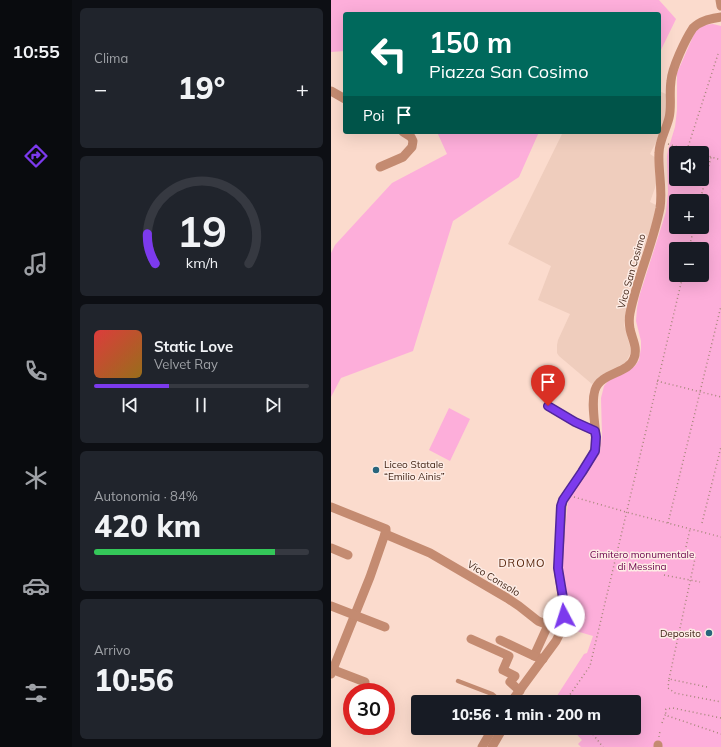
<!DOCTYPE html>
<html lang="it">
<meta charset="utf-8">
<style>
:root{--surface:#171b24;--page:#20242c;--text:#f1f3f6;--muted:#9ea1a6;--line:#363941;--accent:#7c3aed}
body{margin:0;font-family:Mulish,sans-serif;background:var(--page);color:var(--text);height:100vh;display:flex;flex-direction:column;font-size:15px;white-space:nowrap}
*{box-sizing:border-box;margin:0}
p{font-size:13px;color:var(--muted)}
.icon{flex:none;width:22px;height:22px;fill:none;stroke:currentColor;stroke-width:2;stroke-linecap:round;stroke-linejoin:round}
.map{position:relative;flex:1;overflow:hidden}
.side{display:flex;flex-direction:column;gap:8px;padding:8px;background:#0d0f14;width:259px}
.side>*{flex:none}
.guide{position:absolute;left:12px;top:12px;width:318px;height:122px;border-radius:4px;box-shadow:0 4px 16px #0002;background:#00695c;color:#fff;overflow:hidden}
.controls{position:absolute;left:338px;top:146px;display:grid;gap:8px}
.controls a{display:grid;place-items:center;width:40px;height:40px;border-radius:4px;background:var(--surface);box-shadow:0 4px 16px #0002;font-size:20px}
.speed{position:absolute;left:12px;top:683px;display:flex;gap:8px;font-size:20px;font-weight:700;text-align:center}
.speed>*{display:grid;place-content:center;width:52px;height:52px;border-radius:50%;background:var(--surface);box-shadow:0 4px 16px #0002;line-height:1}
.speed .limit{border:6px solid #d22;background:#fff;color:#111}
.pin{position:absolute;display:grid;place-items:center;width:34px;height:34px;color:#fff;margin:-41px -17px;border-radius:50% 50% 50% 0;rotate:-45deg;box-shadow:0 0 4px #0007}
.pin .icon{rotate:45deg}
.me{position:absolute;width:44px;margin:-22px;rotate:355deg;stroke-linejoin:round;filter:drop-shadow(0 0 3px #0008)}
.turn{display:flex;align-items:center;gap:14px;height:84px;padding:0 20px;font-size:18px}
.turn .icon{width:52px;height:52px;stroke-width:2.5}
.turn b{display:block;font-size:28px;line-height:34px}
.then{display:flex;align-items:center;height:38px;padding:0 20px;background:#0003;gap:8px;font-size:15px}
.big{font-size:30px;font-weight:800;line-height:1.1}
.side .tile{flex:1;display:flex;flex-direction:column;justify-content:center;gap:6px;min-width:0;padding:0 14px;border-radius:6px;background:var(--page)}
.side .dial{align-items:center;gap:0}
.dial svg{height:104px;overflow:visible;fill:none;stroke:var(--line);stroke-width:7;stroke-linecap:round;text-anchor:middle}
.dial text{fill:var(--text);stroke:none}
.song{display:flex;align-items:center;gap:12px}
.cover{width:48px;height:48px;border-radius:6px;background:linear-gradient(135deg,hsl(0 70% 55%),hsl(40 70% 35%))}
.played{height:4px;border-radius:2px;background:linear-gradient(90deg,var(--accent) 35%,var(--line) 35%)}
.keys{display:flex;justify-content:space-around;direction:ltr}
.heat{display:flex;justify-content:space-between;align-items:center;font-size:22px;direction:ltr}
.charge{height:6px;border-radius:3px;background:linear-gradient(90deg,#34c759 84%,var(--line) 0)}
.trip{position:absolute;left:80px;top:695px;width:230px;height:40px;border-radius:4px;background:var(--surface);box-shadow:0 4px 16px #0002;font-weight:800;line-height:40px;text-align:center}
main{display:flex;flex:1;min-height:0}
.tab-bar{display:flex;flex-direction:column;width:72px;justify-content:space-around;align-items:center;background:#090b0e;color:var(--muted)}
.tab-bar .icon{width:28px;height:28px}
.tab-bar .active{color:var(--accent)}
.tab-bar b{font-size:18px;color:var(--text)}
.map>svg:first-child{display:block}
.built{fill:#efcdbd}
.green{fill:#fdaeda;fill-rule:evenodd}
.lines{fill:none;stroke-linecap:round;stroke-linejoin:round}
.path{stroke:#a68779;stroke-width:1.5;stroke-dasharray:1 3;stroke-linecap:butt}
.lane{stroke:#c48b71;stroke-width:4.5}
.street{stroke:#c48b71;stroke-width:9}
.route-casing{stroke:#51269a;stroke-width:10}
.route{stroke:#7c3aed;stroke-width:7}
.poi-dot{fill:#28657c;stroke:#fdece5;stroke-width:1.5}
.labels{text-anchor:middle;stroke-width:3;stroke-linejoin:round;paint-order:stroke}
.street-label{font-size:10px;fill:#3b1e10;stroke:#fdece5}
.poi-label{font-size:10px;fill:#3b1e10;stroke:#fdece5;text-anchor:start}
.park-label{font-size:10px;fill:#6b044c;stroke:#fdece5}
.neighbourhood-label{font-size:11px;letter-spacing:1px;fill:#58260d;stroke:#fdece5}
</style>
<main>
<nav class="tab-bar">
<b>10:55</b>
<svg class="icon active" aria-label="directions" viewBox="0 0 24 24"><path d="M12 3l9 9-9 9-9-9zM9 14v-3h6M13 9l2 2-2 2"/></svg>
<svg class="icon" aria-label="music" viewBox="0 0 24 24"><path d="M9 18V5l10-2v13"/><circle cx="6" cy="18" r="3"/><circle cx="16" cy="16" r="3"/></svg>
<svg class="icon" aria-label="phone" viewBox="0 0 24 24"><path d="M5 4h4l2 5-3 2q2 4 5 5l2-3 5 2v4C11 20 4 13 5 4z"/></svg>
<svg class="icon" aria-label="climate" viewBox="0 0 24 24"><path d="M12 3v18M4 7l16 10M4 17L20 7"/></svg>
<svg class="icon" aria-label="car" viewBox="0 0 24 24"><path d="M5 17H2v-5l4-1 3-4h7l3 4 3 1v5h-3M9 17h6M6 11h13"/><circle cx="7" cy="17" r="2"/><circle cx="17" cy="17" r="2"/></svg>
<svg class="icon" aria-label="filters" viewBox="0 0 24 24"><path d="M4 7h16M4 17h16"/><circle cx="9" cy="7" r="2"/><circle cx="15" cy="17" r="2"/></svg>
</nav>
<section class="side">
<div class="tile"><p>Clima</p>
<div class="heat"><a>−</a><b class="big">19°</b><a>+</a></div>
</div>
<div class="tile dial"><svg viewBox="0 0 100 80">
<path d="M14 69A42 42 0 1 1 86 69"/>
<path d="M14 69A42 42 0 0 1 8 46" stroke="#7c3aed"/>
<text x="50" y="56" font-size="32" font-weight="700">19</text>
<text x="50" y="72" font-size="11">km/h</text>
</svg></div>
<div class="tile">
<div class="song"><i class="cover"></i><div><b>Static Love</b><p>Velvet Ray</p></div></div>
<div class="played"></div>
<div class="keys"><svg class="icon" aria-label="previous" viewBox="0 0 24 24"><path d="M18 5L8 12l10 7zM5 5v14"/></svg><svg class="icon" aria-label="pause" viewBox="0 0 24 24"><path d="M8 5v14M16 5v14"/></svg><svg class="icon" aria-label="next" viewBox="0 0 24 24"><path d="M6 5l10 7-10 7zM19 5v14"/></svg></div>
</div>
<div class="tile"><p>Autonomia · 84%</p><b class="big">420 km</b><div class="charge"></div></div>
<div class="tile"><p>Arrivo</p><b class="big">10:56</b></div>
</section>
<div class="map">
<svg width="390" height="747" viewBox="0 0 390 747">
<rect width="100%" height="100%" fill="#fbdbcd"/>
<polygon class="built" points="328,91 335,94 336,108 333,126 319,154 325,158 326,182 319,202 325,205 323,218 294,302 295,309 293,325 300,350 299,354 295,362 291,366 268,377 261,384 228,356 226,353 226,345 227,340 239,314 207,300 220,266 177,244 232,132 328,132"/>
<g class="green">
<polygon points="0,0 328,0 345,19 328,54 328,14 14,14 14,51 0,52"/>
<path d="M382,24L390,26V747H250L247,744L251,740L240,728H303V702H222L253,654L256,653L262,636L235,628L230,566L237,501L269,452L271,435L270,398L273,386L278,380L304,366L308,360L310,348V341L305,321L306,308L308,297L335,212L337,192L336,156L337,150L344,127L346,110V73L364,32L372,25ZM345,153H371V179H345ZM345,201H371V227H345ZM345,249H371V275H345Z"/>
<polygon points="106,132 208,132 188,177 122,221 82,351 10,378 0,397 0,253 4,245 61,183 116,154"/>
<polygon points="118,408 139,419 119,461 98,450"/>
</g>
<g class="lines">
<g class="path">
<polyline points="337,144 367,153"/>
<polyline points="356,150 388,51"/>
<polyline points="371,154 390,160"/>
<polyline points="369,201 380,157"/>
<polyline points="358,249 363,227"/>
<polyline points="326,381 390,397"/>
<polyline points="243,497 295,512 390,537"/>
<polyline points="337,523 390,306"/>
<polyline points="371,523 390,447"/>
<polyline points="355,547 359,529"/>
<polyline points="333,575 369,582"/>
<polyline points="338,679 365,554"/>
<polyline points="376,687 338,679 337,688 344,693 390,702"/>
<polyline points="238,702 238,696 259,666 352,275"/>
<polyline points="390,718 342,708 335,709 334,711 335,714 337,716 390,734"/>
<polyline points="331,723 335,713"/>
<polyline points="257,728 272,747"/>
<polyline points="328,737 329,731"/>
</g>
<polyline class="lane" points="127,681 161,694 170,702"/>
<g class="street">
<polyline points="389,0 390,6"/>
<polyline points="0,91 14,99"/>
<polyline points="49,167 72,157 81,147 82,141 80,137 72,132"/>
<polyline points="217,406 244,422 264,431"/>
<polyline points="0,507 55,529 55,531 39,577 0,674"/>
<polyline points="54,534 99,553 176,598 188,606 207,621 212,623 218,623 203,656 212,659"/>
<polyline points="0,548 17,555"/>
<polyline points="0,606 54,627"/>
<polyline points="140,639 178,656 172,670 184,676 179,682 189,691"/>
<polyline points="169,640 203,656"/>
<polyline points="0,669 34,682"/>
<path d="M180,702L225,641L231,629L233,622V609L227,568L231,506L232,500C239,489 264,457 265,445C266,429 259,406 264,390C270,372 298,374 303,358C307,348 301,339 299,329C298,323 298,318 299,313C306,278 322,244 329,208C332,189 327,171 328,153C328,141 335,130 338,118C341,106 338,94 340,81C341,68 354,40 362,28C370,20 379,19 390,17"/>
<polyline points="327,745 327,747"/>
<polyline points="151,747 162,728"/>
<polyline points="161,747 172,728"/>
</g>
</g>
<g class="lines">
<g class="route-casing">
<polyline id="route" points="217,406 244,422 264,431 265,437 264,451 251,472 232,500 230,506 227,568 233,604 233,616"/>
</g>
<use href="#route" class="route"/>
</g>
<g class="poi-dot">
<circle cx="45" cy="470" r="4"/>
<circle cx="378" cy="633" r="4"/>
</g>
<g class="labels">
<g class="street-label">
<text transform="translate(300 271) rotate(-74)" y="4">Vico San Cosimo</text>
<text transform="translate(163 578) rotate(31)" y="4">Vico Consolo</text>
</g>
<g class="poi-label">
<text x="53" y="468">Liceo Statale<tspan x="53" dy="12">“Emilio Ainis”</tspan></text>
<text x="370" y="637" text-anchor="end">Deposito</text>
</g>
<g class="park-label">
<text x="311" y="558">Cimitero monumentale<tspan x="311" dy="12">di Messina</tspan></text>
</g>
<g class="neighbourhood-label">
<text x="191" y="567">DROMO</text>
</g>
</g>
</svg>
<div class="controls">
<a><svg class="icon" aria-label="sound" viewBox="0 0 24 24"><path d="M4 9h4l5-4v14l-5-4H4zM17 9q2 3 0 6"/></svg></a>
<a>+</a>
<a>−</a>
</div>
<div class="speed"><div class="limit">30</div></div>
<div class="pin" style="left:217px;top:406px;background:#d93025"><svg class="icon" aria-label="arrive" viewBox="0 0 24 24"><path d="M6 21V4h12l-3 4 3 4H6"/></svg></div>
<svg class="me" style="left:233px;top:616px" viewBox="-20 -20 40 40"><circle r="19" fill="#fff"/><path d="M0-13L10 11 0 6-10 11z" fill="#7c3aed"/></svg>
<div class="trip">10:56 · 1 min · 200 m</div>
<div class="guide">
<div class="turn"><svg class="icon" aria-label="left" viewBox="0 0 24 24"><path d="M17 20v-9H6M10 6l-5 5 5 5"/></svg><div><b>150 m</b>Piazza San Cosimo</div></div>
<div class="then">Poi<svg class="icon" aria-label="arrive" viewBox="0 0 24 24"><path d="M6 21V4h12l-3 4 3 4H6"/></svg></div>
</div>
</div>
</main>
